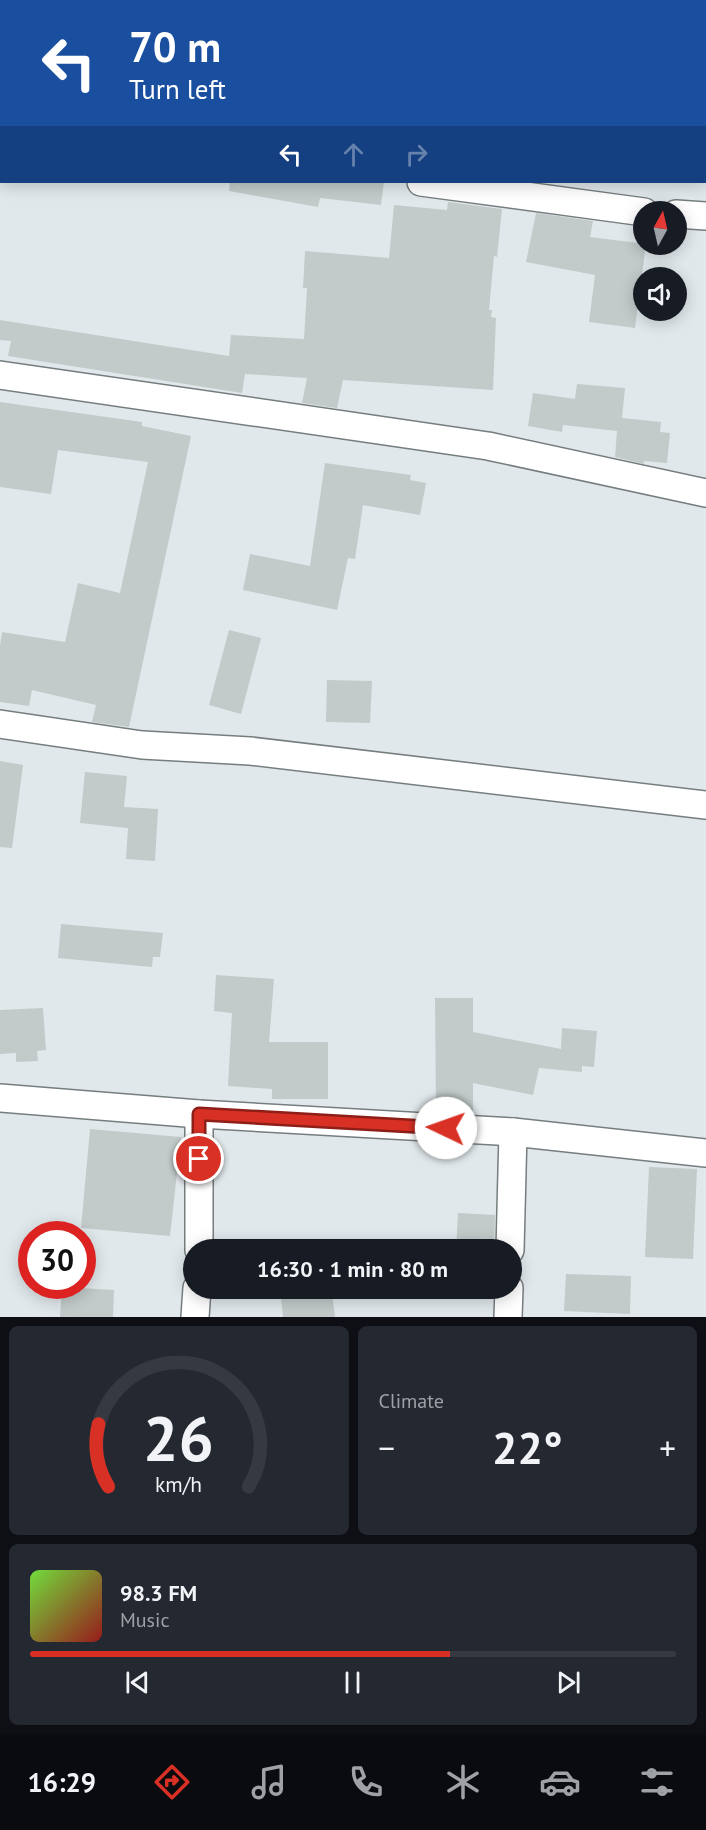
<!DOCTYPE html>
<meta charset="utf-8">
<style>
:root{--surface:#171b24;--page:#242831;--text:#f1f3f6;--muted:#9ea1a6;--line:#363941;--accent:#d93025}
body{margin:0;font-family:"PT Sans",sans-serif;background:var(--page);color:var(--text);height:100vh;display:flex;flex-direction:column;font-size:22px;white-space:nowrap}
*{box-sizing:border-box;margin:0}
p{font-size:20px;color:var(--muted)}
.icon{flex:none;width:33px;height:33px;fill:none;stroke:currentColor;stroke-width:2;stroke-linecap:round;stroke-linejoin:round}
.map{position:relative;height:1317px;overflow:hidden}
.drawer{display:flex;flex-direction:column;gap:9px;padding:9px;background:#0d0f14;flex:1}
.drawer>*{flex:none}
.top-card{position:absolute;left:0px;top:0px;width:706px;height:183px;box-shadow:0 3px 15px #0003;background:#1a4fa0;color:#fff;overflow:hidden}
.needle{width:39px;rotate:8deg}
.controls{position:absolute;left:633px;top:201px;display:grid;gap:12px}
.controls a{display:grid;place-items:center;width:54px;height:54px;border-radius:50%;background:var(--surface);box-shadow:0 3px 15px #0003;font-size:30px}
.speed{position:absolute;left:18px;top:1221px;display:flex;gap:12px;font-size:30px;font-weight:700;text-align:center}
.speed>*{display:grid;place-content:center;width:78px;height:78px;border-radius:50%;background:var(--surface);box-shadow:0 3px 15px #0003;line-height:1}
.speed .limit{border:9px solid #d22;background:#fff;color:#111}
.pin{position:absolute;display:grid;place-items:center;width:51px;height:51px;color:#fff;margin:-26px;border:3px solid #fff;border-radius:50%;box-shadow:0 2px 6px #0007}
.me{position:absolute;width:66px;margin:-33px;rotate:273deg;stroke-linejoin:round;filter:drop-shadow(0 0 4px #0008)}
.turn{display:flex;align-items:center;gap:21px;height:126px;padding:0 30px;font-size:27px}
.turn .icon{width:78px;height:78px;stroke-width:2.5}
.turn b{display:block;font-size:42px;line-height:51px}
.lanes{display:flex;align-items:center;height:57px;padding:0 30px;background:#0003;justify-content:center;gap:30px;direction:ltr}
.lanes .off{opacity:.35}
.big{font-size:45px;font-weight:700;line-height:1.1}
.drawer .tile{flex:1;display:flex;flex-direction:column;justify-content:center;gap:9px;min-width:0;padding:0 21px;border-radius:9px;background:var(--page)}
.drawer .dial{align-items:center;gap:0}
.dial svg{height:156px;overflow:visible;fill:none;stroke:var(--line);stroke-width:7;stroke-linecap:round;text-anchor:middle}
.dial text{fill:var(--text);stroke:none}
.song{display:flex;align-items:center;gap:18px}
.cover{width:72px;height:72px;border-radius:9px;background:linear-gradient(135deg,hsl(100 70% 55%),hsl(0 70% 35%))}
.played{height:6px;border-radius:3px;background:linear-gradient(90deg,var(--accent) 65%,var(--line) 65%)}
.keys{display:flex;justify-content:space-around;direction:ltr}
.heat{display:flex;justify-content:space-between;align-items:center;font-size:33px;direction:ltr}
.drawer .tiles{flex:1;display:grid;gap:9px;grid-template-columns:1fr 1fr}
.tile:last-child{grid-column:span 2}
.trip{position:absolute;left:183px;top:1239px;width:339px;height:60px;border-radius:30px;background:var(--surface);box-shadow:0 3px 15px #0003;font-weight:700;line-height:60px;text-align:center}
.dock{display:flex;height:96px;justify-content:space-around;align-items:center;background:#090b0e;color:var(--muted)}
.dock .icon{width:42px;height:42px}
.dock .current{color:var(--accent)}
.dock b{font-size:27px;color:var(--text)}
.map>svg:first-child{display:block}
.building{fill:#c2caca}
.lines{fill:none;stroke-linecap:round;stroke-linejoin:round}
.street-casing{stroke:#767d7f;stroke-width:30}
.street{stroke:#fff;stroke-width:27}
.route-casing{stroke:#8d1f18;stroke-width:15}
.route{stroke:#d93025;stroke-width:10}
</style>
<div class="map">
<svg width="706" height="1317" viewBox="0 0 706 1317">
<rect width="100%" height="100%" fill="#e1e8eb"/>
<g class="building">
<polygon points="230,182 384,182 381,205 320,198 318,207 229,191"/>
<polygon points="448,202 502,209 497,257 494,256 489,310 492,310 491,317 496,318 493,390 343,380 337,408 302,403 307,378 245,374 242,393 8,356 11,341 0,340 0,320 229,356 231,335 304,339 307,288 303,288 305,251 389,258 394,205 447,210"/>
<polygon points="536,213 593,221 590,237 646,244 635,328 589,322 595,275 526,262"/>
<polygon points="577,384 625,388 622,418 661,422 660,432 670,433 667,463 644,461 644,464 615,457 617,431 563,425 562,432 528,426 533,393 575,399"/>
<polygon points="0,402 142,422 142,426 191,436 129,727 92,722 96,705 32,690 29,706 0,702 0,646 2,632 65,642 78,583 120,593 148,462 58,450 51,494 0,487"/>
<polygon points="325,463 411,475 410,480 426,483 420,515 363,505 355,559 348,558 337,610 243,590 250,554 310,566"/>
<polygon points="229,630 261,638 241,714 209,705"/>
<polygon points="327,680 372,681 370,723 326,722"/>
<polygon points="0,761 23,765 12,848 0,847"/>
<polygon points="85,772 127,776 124,807 158,809 155,861 126,859 128,828 80,823"/>
<polygon points="61,924 163,933 160,957 153,957 152,967 58,958"/>
<polygon points="216,975 274,979 269,1042 328,1042 328,1099 272,1099 272,1089 228,1086 232,1013 214,1011"/>
<polygon points="435,998 473,998 473,1032 561,1049 562,1028 597,1031 594,1067 582,1066 582,1072 539,1068 533,1095 473,1083 473,1114 436,1112"/>
<polygon points="43,1008 46,1050 37,1051 38,1061 16,1062 16,1053 0,1054 0,1010"/>
<polygon points="90,1129 181,1137 170,1236 81,1228"/>
<polygon points="649,1167 697,1169 693,1259 645,1257"/>
<polygon points="458,1213 495,1215 494,1250 456,1250"/>
<polygon points="566,1274 631,1276 630,1314 564,1311"/>
<polygon points="62,1287 114,1290 113,1317 60,1317"/>
<polygon points="332,1293 335,1317 283,1317 281,1298"/>
</g>
<g class="lines">
<g class="street-casing">
<g id="street">
<polyline points="0,82 2,83"/>
<polyline points="421,182 644,212"/>
<polyline points="676,214 706,216"/>
<polyline points="0,375 488,446 706,493"/>
<polyline points="0,724 142,745 250,751 706,805"/>
<polyline points="0,1098 199,1114 513,1132 706,1153"/>
<polyline points="199,1250 199,1114"/>
<polyline points="510,1250 513,1132"/>
<polyline points="195,1317 197,1288"/>
<polyline points="508,1317 509,1288"/>
</g>
</g>
<use href="#street" class="street"/>
</g>
<g class="lines">
<g class="route-casing">
<polyline id="route" points="199,1159 199,1114 446,1128"/>
</g>
<use href="#route" class="route"/>
</g>
</svg>
<div class="controls">
<a><svg class="needle" viewBox="-14 -14 28 28"><path d="M0-13l5 13h-10z" fill="#e53935"/><path d="M0 13l5-13h-10z" fill="#9ea1a6"/></svg></a>
<a><svg class="icon" aria-label="sound" viewBox="0 0 24 24"><path d="M4 9h4l5-4v14l-5-4H4zM17 9q2 3 0 6"/></svg></a>
</div>
<div class="speed"><div class="limit">30</div></div>
<div class="pin" style="left:199px;top:1159px;background:#d93025"><svg class="icon" aria-label="arrive" viewBox="0 0 24 24"><path d="M6 21V4h12l-3 4 3 4H6"/></svg></div>
<svg class="me" style="left:446px;top:1128px" viewBox="-20 -20 40 40"><circle r="19" fill="#fff"/><path d="M0-13L10 11 0 6-10 11z" fill="#d93025"/></svg>
<div class="trip">16:30 · 1 min · 80 m</div>
<div class="top-card">
<div class="turn"><svg class="icon" aria-label="left" viewBox="0 0 24 24"><path d="M17 20v-9H6M10 6l-5 5 5 5"/></svg><div><b>70 m</b>Turn left</div></div>
<div class="lanes"><svg class="icon" aria-label="left" viewBox="0 0 24 24"><path d="M17 20v-9H6M10 6l-5 5 5 5"/></svg><svg class="icon off" aria-label="ahead" viewBox="0 0 24 24"><path d="M12 20V5M6 11l6-6 6 6"/></svg><svg class="icon off" aria-label="right" viewBox="0 0 24 24"><path d="M7 20v-9h11M14 6l5 5-5 5"/></svg></div>
</div>
</div>
<section class="drawer">
<div class="tiles">
<div class="tile dial"><svg viewBox="0 0 100 80">
<path d="M14 69A42 42 0 1 1 86 69"/>
<path d="M14 69A42 42 0 0 1 9 37" stroke="#d93025"/>
<text x="50" y="56" font-size="32" font-weight="700">26</text>
<text x="50" y="72" font-size="11">km/h</text>
</svg></div>
<div class="tile"><p>Climate</p>
<div class="heat"><a>−</a><b class="big">22°</b><a>+</a></div>
</div>
<div class="tile">
<div class="song"><i class="cover"></i><div><b>98.3 FM</b><p>Music</p></div></div>
<div class="played"></div>
<div class="keys"><svg class="icon" aria-label="previous" viewBox="0 0 24 24"><path d="M18 5L8 12l10 7zM5 5v14"/></svg><svg class="icon" aria-label="pause" viewBox="0 0 24 24"><path d="M8 5v14M16 5v14"/></svg><svg class="icon" aria-label="next" viewBox="0 0 24 24"><path d="M6 5l10 7-10 7zM19 5v14"/></svg></div>
</div>
</div>
</section>
<nav class="dock">
<b>16:29</b>
<svg class="icon current" aria-label="directions" viewBox="0 0 24 24"><path d="M12 3l9 9-9 9-9-9zM9 14v-3h6M13 9l2 2-2 2"/></svg>
<svg class="icon" aria-label="music" viewBox="0 0 24 24"><path d="M9 18V5l10-2v13"/><circle cx="6" cy="18" r="3"/><circle cx="16" cy="16" r="3"/></svg>
<svg class="icon" aria-label="phone" viewBox="0 0 24 24"><path d="M5 4h4l2 5-3 2q2 4 5 5l2-3 5 2v4C11 20 4 13 5 4z"/></svg>
<svg class="icon" aria-label="climate" viewBox="0 0 24 24"><path d="M12 3v18M4 7l16 10M4 17L20 7"/></svg>
<svg class="icon" aria-label="car" viewBox="0 0 24 24"><path d="M5 17H2v-5l4-1 3-4h7l3 4 3 1v5h-3M9 17h6M6 11h13"/><circle cx="7" cy="17" r="2"/><circle cx="17" cy="17" r="2"/></svg>
<svg class="icon" aria-label="filters" viewBox="0 0 24 24"><path d="M4 7h16M4 17h16"/><circle cx="9" cy="7" r="2"/><circle cx="15" cy="17" r="2"/></svg>
</nav>
